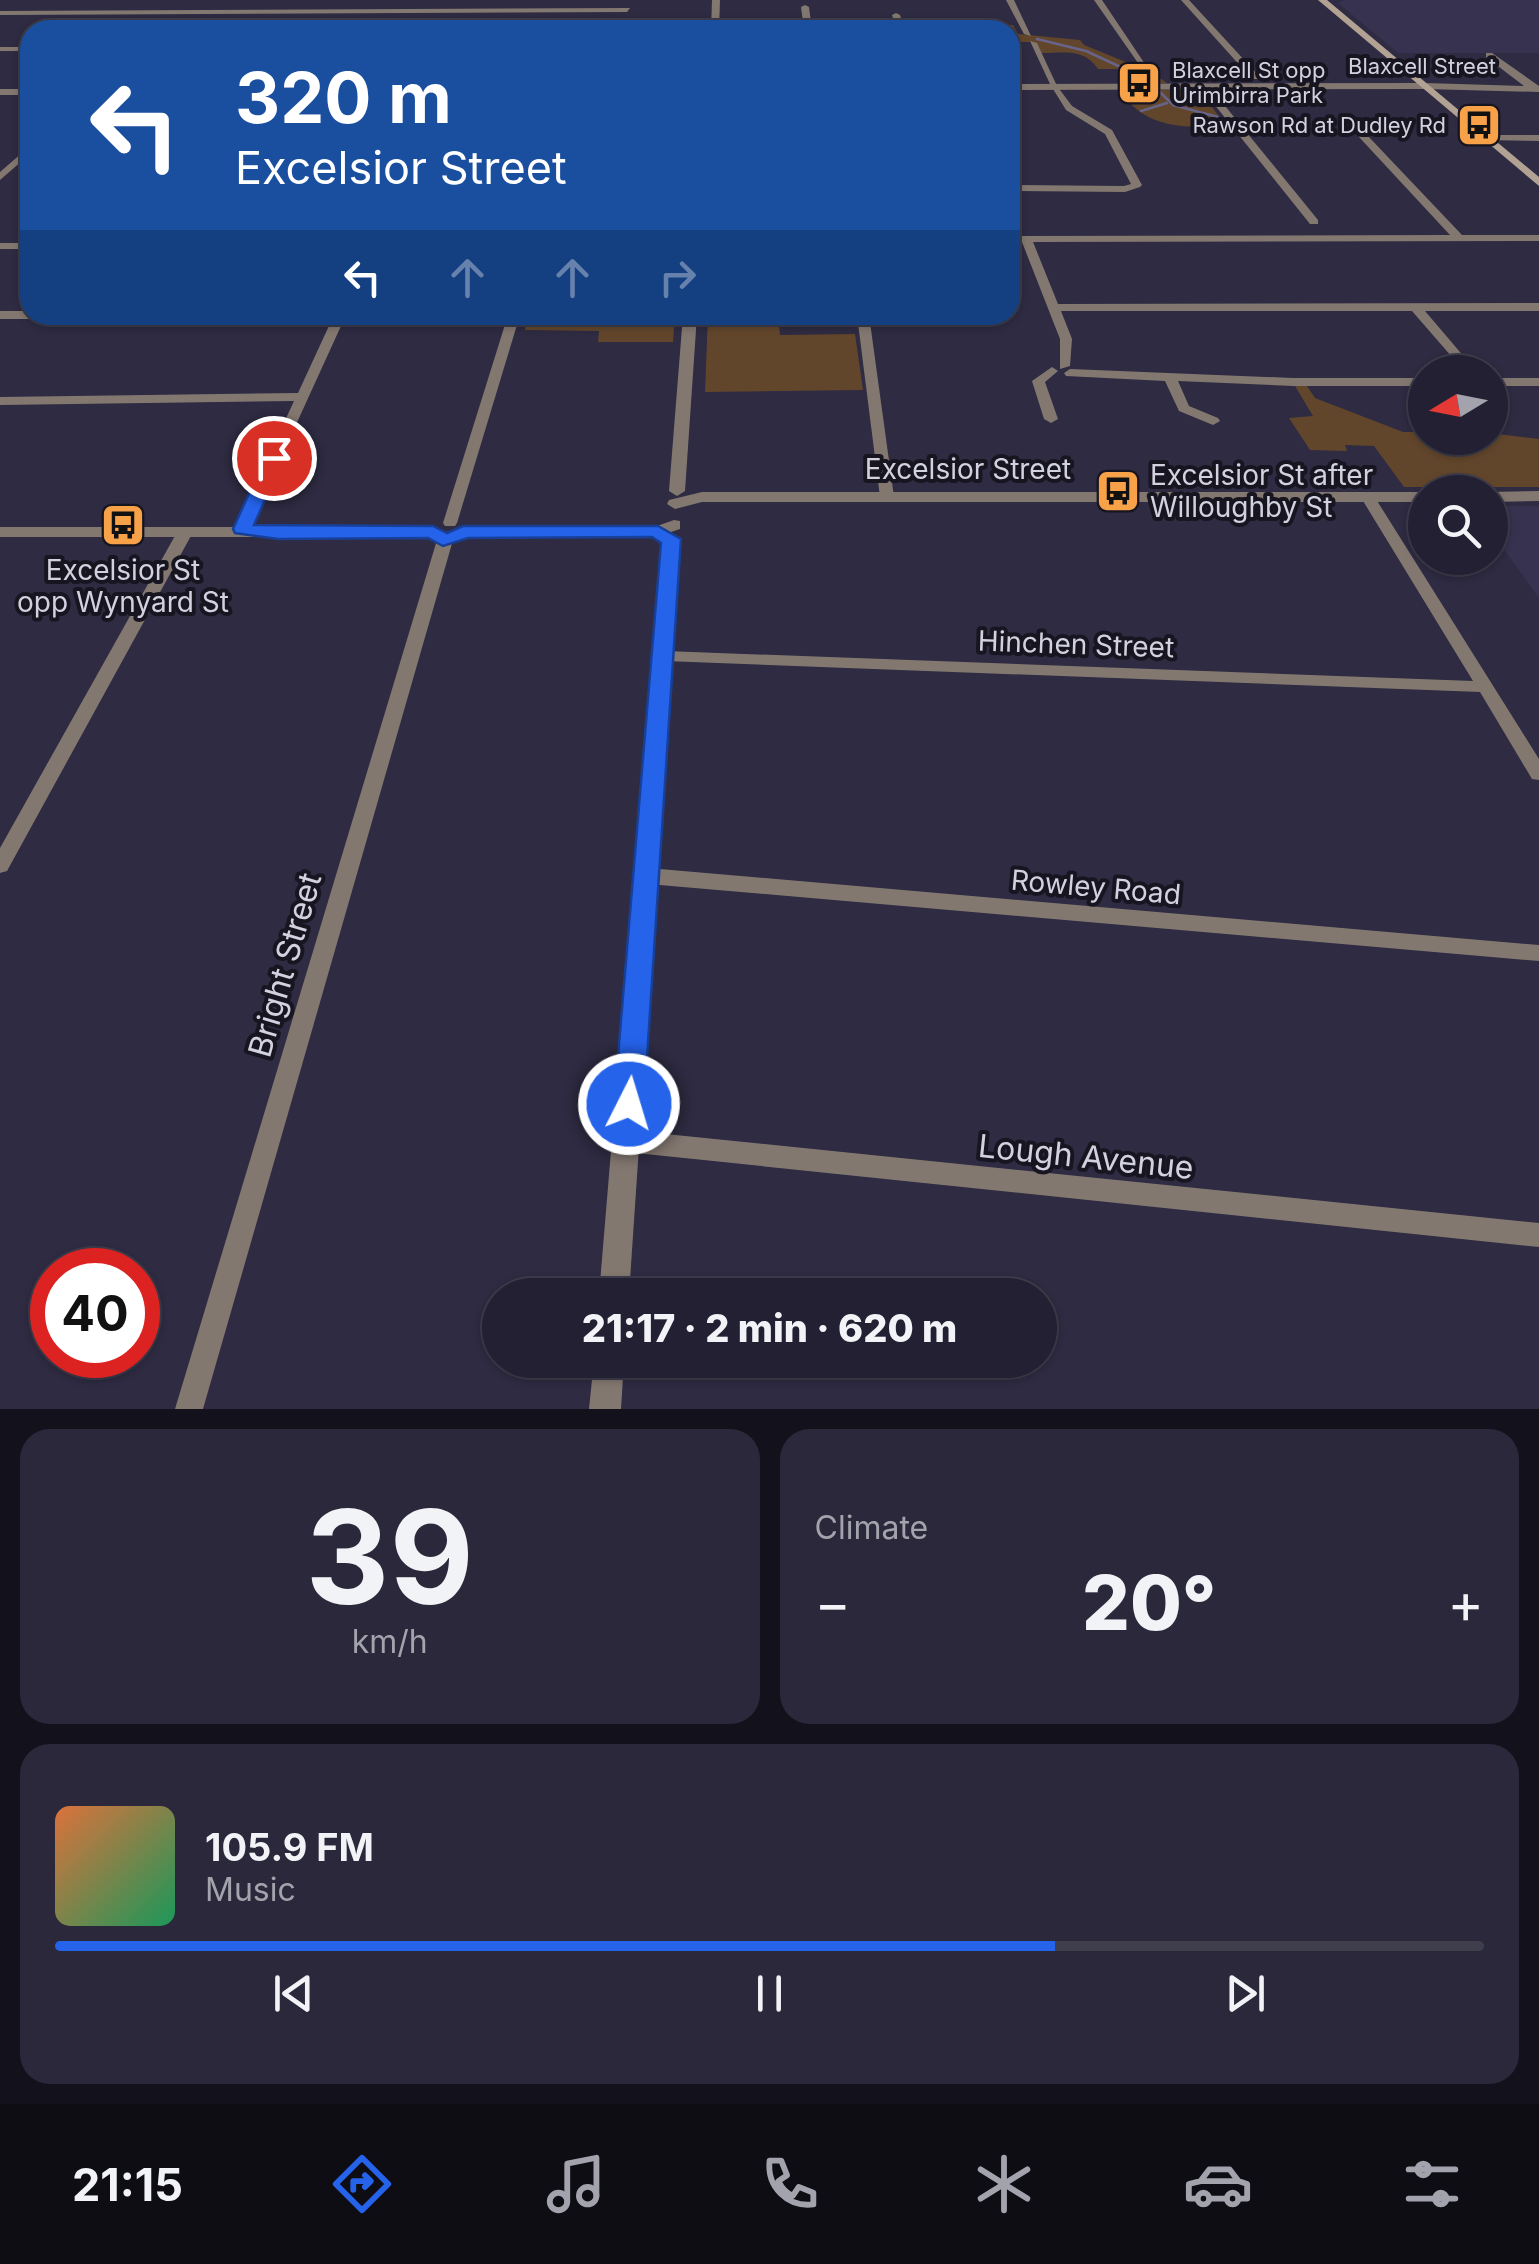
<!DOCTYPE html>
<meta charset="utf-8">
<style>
:root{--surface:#222032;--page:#2a283a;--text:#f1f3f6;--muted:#a2a3ac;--line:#3f3e4d;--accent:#2563eb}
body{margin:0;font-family:Inter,sans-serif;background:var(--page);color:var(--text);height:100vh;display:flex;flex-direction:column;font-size:38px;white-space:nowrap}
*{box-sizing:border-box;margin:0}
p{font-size:32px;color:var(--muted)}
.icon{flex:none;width:55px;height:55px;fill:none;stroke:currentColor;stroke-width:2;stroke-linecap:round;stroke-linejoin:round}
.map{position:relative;height:1409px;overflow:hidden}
.sheet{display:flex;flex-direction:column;gap:20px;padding:20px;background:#13121c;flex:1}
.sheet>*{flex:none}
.guide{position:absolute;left:20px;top:20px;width:1000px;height:305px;border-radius:30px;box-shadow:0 2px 8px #0004,0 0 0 2px var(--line);background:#1a4fa0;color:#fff;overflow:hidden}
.needle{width:65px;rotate:260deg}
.fabs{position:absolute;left:1408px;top:355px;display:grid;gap:20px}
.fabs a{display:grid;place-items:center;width:100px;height:100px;border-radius:50%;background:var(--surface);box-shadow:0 2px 8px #0004,0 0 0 2px var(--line);font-size:50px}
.speed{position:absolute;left:30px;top:1248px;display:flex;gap:20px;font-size:50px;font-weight:700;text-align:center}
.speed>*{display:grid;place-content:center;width:130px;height:130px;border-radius:50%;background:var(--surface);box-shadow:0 2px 8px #0004,0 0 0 2px var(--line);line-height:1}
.speed .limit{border:15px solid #d22;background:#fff;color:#111}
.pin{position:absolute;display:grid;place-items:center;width:85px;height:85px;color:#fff;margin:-42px;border:5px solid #fff;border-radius:50%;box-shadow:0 2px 10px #0007}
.me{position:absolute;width:110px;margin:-55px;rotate:5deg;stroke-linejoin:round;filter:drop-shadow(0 0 8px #0008)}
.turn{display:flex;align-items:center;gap:35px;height:210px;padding:0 50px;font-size:45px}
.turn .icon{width:130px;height:130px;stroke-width:2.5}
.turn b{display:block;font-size:70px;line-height:85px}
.lanes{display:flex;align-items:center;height:95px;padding:0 50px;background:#0003;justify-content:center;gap:50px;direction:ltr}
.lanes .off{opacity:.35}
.big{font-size:75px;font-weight:800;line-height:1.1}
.sheet .card{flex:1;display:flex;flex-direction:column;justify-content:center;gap:15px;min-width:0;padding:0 35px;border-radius:30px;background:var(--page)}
.sheet .dial{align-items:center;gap:0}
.dial b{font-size:130px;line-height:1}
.song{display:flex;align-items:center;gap:30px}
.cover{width:120px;height:120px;border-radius:15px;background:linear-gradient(135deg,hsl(20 70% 55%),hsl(150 70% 35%))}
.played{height:10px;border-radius:5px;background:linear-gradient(90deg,var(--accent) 70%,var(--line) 70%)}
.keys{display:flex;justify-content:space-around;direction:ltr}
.heat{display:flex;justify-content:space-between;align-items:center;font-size:55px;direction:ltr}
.sheet .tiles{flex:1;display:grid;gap:20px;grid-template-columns:1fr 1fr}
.card:last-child{grid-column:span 2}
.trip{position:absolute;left:482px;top:1278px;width:575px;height:100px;border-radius:50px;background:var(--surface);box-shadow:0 2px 8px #0004,0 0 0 2px var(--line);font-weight:800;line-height:100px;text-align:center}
.tabs{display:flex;height:160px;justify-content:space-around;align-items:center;background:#0e0d14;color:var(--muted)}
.tabs .icon{width:70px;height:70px}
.tabs .active{color:var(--accent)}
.tabs b{font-size:45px;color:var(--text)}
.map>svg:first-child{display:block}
.built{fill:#36324f}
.green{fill:#62462c}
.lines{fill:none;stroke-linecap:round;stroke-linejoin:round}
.stream{stroke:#686389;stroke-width:2.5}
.minor{fill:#837870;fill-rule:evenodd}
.tertiary{fill:#837870;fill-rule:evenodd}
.secondary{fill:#b2a294;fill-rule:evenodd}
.route{fill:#2563eb;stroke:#184099;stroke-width:2.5}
.labels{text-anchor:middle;stroke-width:8;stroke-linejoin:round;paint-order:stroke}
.far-street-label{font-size:22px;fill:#d2d1df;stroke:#171520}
.far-poi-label{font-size:22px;fill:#d2d1df;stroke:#171520;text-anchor:start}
.street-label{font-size:28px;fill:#d2d1df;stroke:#171520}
.poi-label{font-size:28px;fill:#d2d1df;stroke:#171520;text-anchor:start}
.near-street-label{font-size:32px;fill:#d2d1df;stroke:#171520}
</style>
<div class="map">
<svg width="1539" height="1409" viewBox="0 0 1539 1409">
<rect width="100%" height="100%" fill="#2e2b42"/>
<g class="built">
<polygon points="1344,0 1539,0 1539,53 1398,53 1338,3"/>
<polygon points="1490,506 1539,506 1539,598 1490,530"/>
</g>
<g class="green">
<path d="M942,25H1013L1018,34L1080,40L1084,45L1138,67L1135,71L1138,75H1155L1167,83H1127L1117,69H1098C1084,48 1065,53 1041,53L1034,42H1010V30H944Z"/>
<path d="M1120,90H1199L1227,127C1184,127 1145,130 1120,90Z"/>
<polygon points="528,315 675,315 673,342 598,342 599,331 525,330"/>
<polygon points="708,315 778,315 780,335 855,334 863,390 705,392"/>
<polygon points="1295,386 1307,386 1315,398 1403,432 1425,432 1425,438 1490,438 1490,433 1539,439 1539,487 1404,487 1374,446 1345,445 1347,451 1310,450 1289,418 1313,416"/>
</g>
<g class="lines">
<g class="stream">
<polyline points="1037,39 1086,51 1153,82"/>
<polyline points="1159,91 1173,105 1218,117"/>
<polyline points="1141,111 1167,103"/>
</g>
<g class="minor">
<polygon points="712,0 720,0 719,30 711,30"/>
<polygon points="1006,0 1014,0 1031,36 1024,34"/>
<polygon points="1094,0 1102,0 1151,73 1145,73"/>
<polygon points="1181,0 1189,0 1258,75 1258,79 1252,79"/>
<polygon points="805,5 809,7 812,30 804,30 801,7"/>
<polygon points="630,8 627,12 0,15 0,11"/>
<polygon points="896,13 900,15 905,30 897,30 892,15"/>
<polygon points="1030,41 1037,43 1057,86 1050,84"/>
<rect x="0" y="47" width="30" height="4"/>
<polygon points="1486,53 1492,53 1539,86 1539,92 1425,89 1421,86 1425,83 1524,86 1486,57"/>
<polygon points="1202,85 1208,85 1318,220 1318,224 1310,224 1202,89"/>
<polygon points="1057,86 1072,106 1112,130 1142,185 1140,187 1125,192 1010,191 1010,185 1124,186 1131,184 1105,134 1066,110 1053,89"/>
<polygon points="1360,129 1366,129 1367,135 1462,235 1539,235 1539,241 1033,242 1058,304 1539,303 1539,311 1425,311 1477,372 1465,372 1412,311 1061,311 1072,339 1070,366 1060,369 1060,339 1022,242 1010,242 1010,236 1450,235 1359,137"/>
<polygon points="1486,135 1539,135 1539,141 1483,140 1481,138"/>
<polygon points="30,146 30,154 0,180 0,172"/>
<rect x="0" y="243" width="30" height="6"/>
<polygon points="0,311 30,311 30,315 36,315 30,319 0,319"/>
<polygon points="334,315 346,315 247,532 242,533 235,529 294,401 0,405 0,397 298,393"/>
<polygon points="508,315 520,315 457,523 455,526 445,526 443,523"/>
<polygon points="857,315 869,315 894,497 887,501 880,497"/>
<polygon points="1052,367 1058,371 1045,382 1058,419 1051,423 1044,419 1032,381"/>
<polygon points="1070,369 1293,378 1425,378 1425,386 1293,386 1178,381 1189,406 1218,418 1220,421 1213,425 1179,411 1165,381 1066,376 1064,373"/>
<rect x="1490" y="378" width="49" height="8"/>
<polygon points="1367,492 1374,496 1539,759 1539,780 1532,779 1480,692 665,661 657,656 665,651 1473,681 1360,496"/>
<polygon points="184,529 192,534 7,871 0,873 0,848 176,534"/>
<polygon points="445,535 453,540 203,1409 175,1409 437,540"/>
<polygon points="648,868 1539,945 1539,961 648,884 641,881 638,876 641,871"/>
<polygon points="626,1130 1539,1223 1539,1247 626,1152 618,1149 614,1141 618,1133"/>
</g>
<g class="tertiary">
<polygon points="1010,84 1425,83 1430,86 1425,89 1010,90"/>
<rect x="0" y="89" width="30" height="6"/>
<polygon points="683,315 697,315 685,491 677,496 669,491"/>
<polygon points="1539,491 1539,501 1490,502 1488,492"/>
<polygon points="702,492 1427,492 1425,502 702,502 675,509 667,504 669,500"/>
<polygon points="674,520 680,521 680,529 659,536 463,537 454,532 463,527 657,526"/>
<polygon points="0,527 433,527 442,532 433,537 0,537"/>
<polygon points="671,534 680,539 629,1295 599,1295 662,539"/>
<polygon points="594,1360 624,1360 621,1409 589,1409"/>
</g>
<polygon class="secondary" points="1318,0 1327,0 1539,177 1539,186"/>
</g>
<polygon class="route" points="274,453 283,458 254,525 433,526 447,533 463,526 658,526 681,539 644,1104 640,1113 629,1117 618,1113 614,1104 661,543 652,537 468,538 443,546 428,538 278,539 235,533 233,529 265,458"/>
<defs>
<g id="bus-square" transform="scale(2.25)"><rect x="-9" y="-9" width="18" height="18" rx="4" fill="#f7a149" stroke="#171520"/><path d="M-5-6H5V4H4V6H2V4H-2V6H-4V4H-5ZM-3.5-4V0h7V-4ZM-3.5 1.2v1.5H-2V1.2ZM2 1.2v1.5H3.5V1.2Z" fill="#111"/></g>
</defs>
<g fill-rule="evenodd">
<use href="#bus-square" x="1139" y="83"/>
<use href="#bus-square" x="1479" y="125"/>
<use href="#bus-square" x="1118" y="491"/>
<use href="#bus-square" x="123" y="525"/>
</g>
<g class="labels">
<g class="far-street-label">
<text x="1422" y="74">Blaxcell Street</text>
</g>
<g class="far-poi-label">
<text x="1172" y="78">Blaxcell St opp<tspan x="1172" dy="25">Urimbirra Park</tspan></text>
<text x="1446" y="133" text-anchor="end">Rawson Rd at Dudley Rd</text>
</g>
<g class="street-label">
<text x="968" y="479">Excelsior Street</text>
<text transform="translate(1076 644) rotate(2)" y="10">Hinchen Street</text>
<text transform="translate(1096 887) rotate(5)" y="10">Rowley Road</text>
</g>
<g class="poi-label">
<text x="1150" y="485">Excelsior St after<tspan x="1150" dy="32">Willoughby St</tspan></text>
<text x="123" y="580" text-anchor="middle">Excelsior St<tspan x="123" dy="32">opp Wynyard St</tspan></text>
</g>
<g class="near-street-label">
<text transform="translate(285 965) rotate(-74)" y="11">Bright Street</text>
<text transform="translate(1086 1157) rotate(6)" y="11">Lough Avenue</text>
</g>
</g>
</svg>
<div class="fabs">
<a><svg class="needle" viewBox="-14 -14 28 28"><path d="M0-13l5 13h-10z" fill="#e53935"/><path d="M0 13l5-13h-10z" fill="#a2a3ac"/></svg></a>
<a><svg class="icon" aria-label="search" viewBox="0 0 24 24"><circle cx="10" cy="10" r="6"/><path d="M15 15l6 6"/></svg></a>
</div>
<div class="speed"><div class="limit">40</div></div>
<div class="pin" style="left:274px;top:458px;background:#d93025"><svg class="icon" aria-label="arrive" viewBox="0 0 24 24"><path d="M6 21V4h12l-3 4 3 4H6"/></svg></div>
<svg class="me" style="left:629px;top:1104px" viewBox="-20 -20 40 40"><circle r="17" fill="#2563eb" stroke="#fff" stroke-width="3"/><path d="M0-11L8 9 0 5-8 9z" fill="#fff"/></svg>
<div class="trip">21:17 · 2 min · 620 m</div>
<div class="guide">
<div class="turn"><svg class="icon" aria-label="left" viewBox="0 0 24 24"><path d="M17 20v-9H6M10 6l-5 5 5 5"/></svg><div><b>320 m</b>Excelsior Street</div></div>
<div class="lanes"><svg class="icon" aria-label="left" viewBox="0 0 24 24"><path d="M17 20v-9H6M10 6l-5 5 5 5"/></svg><svg class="icon off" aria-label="ahead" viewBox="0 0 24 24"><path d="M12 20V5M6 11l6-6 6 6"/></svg><svg class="icon off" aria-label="ahead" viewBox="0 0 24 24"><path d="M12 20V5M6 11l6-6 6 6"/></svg><svg class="icon off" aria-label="right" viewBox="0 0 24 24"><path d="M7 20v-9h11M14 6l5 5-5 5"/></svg></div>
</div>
</div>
<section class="sheet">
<div class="tiles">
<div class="card dial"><b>39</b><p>km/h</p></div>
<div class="card"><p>Climate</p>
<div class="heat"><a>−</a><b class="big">20°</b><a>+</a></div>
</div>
<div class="card">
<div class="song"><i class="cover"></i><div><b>105.9 FM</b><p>Music</p></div></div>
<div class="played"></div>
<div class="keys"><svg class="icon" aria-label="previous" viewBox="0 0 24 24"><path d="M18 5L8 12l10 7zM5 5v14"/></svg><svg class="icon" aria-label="pause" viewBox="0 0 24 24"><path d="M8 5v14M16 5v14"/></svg><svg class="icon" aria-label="next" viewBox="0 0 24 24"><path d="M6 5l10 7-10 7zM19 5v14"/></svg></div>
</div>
</div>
</section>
<nav class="tabs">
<b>21:15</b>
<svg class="icon active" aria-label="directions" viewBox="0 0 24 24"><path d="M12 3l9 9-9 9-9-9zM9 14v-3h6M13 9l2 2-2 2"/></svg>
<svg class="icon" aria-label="music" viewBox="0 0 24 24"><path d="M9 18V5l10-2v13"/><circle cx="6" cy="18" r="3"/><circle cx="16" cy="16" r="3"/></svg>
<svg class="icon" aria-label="phone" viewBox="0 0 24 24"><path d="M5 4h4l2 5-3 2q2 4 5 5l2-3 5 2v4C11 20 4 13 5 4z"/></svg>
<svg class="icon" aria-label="climate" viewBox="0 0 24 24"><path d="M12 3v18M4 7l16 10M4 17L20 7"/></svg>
<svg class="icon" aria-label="car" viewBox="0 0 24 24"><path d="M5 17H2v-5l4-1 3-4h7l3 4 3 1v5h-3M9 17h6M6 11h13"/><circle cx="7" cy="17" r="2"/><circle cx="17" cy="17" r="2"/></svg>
<svg class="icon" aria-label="filters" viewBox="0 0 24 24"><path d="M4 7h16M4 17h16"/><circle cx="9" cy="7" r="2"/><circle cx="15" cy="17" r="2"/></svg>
</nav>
